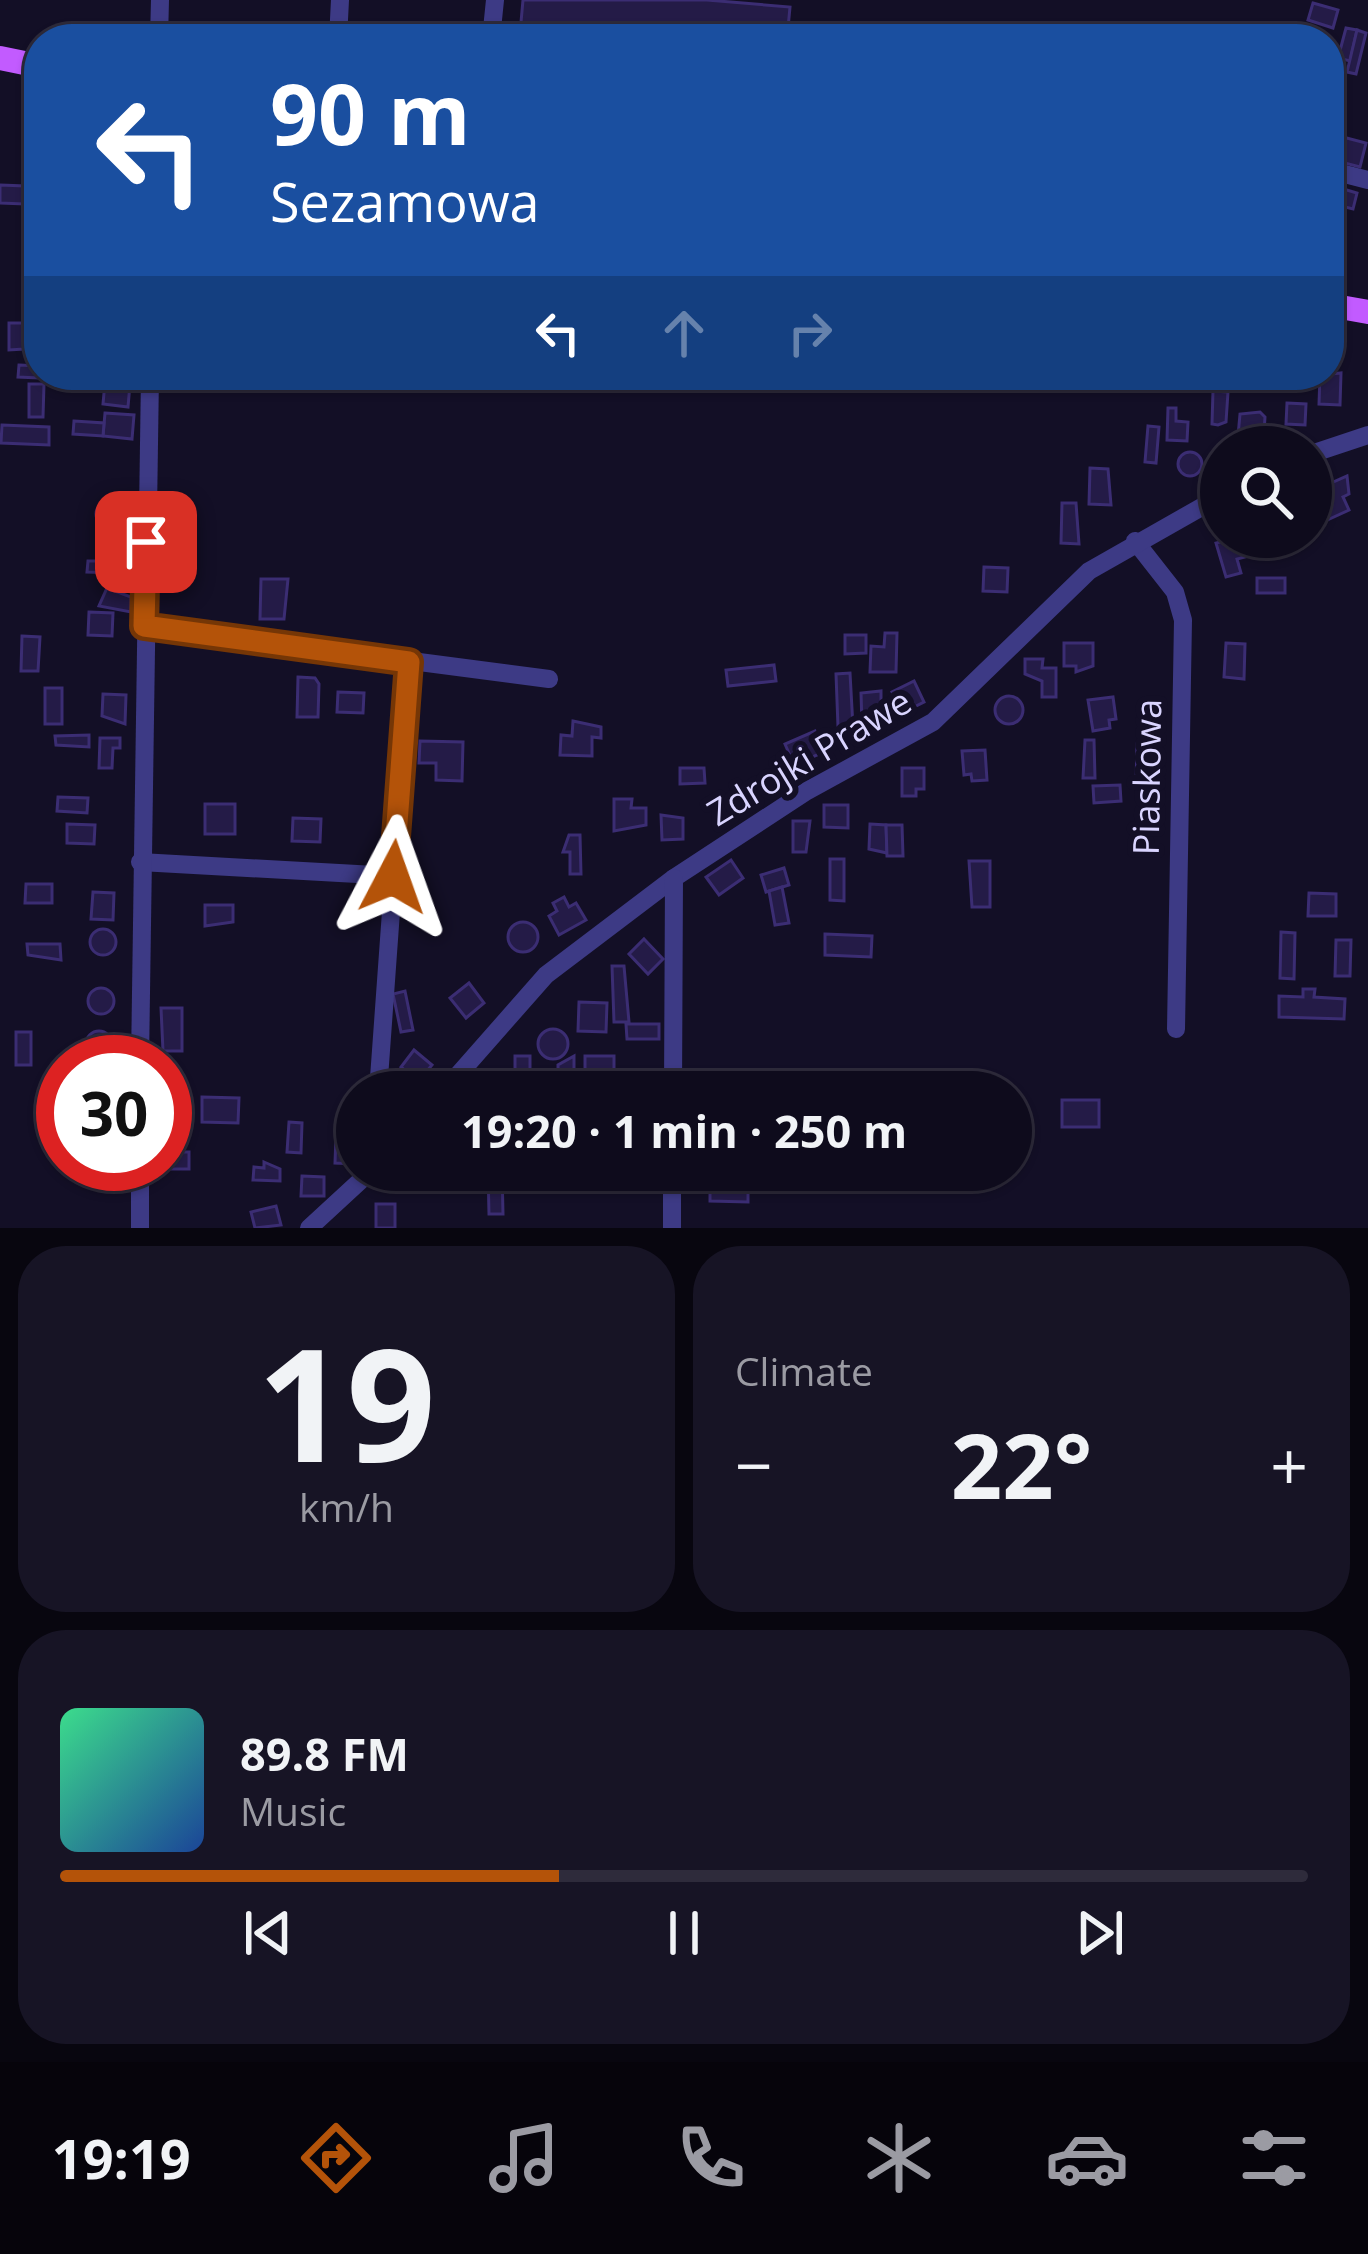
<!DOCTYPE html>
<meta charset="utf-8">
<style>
:root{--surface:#0e0b1c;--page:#171425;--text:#f1f3f6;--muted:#9b9ba3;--line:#2e2b3b;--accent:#b45309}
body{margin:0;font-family:"Open Sans",sans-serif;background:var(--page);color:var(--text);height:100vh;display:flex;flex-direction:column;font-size:45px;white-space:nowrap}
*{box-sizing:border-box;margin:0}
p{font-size:39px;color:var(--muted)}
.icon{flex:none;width:66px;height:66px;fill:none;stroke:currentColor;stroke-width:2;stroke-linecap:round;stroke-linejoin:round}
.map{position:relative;height:1228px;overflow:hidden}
.panel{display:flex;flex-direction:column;gap:18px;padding:18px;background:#08060f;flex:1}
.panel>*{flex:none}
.guide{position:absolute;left:24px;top:24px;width:1320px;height:366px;border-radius:48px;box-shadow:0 3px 9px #0004,0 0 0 3px var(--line);background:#1a4fa0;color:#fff;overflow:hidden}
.controls{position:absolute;left:1200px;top:426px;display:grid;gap:24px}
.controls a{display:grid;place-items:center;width:132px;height:132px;border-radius:50%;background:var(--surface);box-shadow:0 3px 9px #0004,0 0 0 3px var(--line);font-size:60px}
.speed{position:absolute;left:36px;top:1035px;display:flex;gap:24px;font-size:60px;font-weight:700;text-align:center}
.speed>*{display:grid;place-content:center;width:156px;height:156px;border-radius:50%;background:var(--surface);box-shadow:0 3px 9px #0004,0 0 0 3px var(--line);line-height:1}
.speed .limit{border:18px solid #d22;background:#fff;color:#111}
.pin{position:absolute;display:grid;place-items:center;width:102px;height:102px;color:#fff;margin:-51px;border-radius:24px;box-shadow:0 6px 18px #0006}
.me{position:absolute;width:132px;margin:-66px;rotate:4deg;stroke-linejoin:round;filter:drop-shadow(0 0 9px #0008)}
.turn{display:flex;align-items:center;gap:42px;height:252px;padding:0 48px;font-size:54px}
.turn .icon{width:156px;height:156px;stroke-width:2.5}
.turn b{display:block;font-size:84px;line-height:102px}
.lanes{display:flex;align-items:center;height:114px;padding:0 48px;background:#0003;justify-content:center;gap:60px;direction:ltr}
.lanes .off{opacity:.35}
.big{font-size:90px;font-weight:700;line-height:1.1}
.panel .tile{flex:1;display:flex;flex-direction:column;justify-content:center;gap:18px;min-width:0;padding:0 42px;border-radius:48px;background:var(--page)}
.panel .dial{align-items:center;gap:0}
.dial b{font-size:156px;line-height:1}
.song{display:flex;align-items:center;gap:36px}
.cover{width:144px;height:144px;border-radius:18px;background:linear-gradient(135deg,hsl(150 70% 55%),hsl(220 70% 35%))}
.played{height:12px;border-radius:6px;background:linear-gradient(90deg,var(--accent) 40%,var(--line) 40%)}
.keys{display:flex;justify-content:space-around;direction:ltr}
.heat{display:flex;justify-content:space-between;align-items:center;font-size:66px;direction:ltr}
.panel .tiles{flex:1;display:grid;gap:18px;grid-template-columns:1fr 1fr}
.tile:last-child{grid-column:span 2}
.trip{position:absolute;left:336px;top:1071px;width:696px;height:120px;border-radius:60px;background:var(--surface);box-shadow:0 3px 9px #0004,0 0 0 3px var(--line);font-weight:700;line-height:120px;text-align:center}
.dock{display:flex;height:192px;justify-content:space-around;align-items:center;background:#06040b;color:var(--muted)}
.dock .icon{width:84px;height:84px}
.dock .active{color:var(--accent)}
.dock b{font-size:54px;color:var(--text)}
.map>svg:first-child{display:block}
.building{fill:#241b47;stroke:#3b2d73;stroke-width:3}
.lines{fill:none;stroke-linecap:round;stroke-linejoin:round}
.minor{stroke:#3d3a85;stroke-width:18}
.major{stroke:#c25bff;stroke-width:24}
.route-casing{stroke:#753606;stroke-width:30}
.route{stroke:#b45309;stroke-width:21}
.labels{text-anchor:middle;stroke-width:12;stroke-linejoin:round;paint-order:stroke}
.street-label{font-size:36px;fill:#d9d4ff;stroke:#130f26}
</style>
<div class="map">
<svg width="1368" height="1228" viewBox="0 0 1368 1228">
<rect width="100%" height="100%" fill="#130f26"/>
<g class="building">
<polygon points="523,0 707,0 790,7 787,39 600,39 520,33"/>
<polygon points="1313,3 1338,10 1333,28 1308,20"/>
<polygon points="1346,28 1357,30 1350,61 1338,58"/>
<polygon points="1357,30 1366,33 1356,74 1347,72"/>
<polygon points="1339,136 1366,143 1360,167 1333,160"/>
<polygon points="0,185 25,186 24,204 0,203"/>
<polygon points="1330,185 1357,193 1353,209 1329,203"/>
<polygon points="9,323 23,323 24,349 9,350"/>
<polygon points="19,365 39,366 39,375 85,375 85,380 18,377"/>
<polygon points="1341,373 1340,405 1319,404 1320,375"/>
<polygon points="523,375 553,375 552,388 523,387"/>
<rect x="846" y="375" width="27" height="15"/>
<polygon points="105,382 130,384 128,407 103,404"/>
<polygon points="29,384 44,384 43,417 29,417"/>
<polygon points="1213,391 1228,392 1226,422 1218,425 1212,424"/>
<polygon points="1287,403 1306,404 1305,425 1286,424"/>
<polygon points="1168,408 1176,408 1176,421 1188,422 1187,441 1167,440"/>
<polygon points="1260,412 1265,417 1263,447 1237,447 1240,414"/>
<polygon points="105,413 134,415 132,439 103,436"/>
<polygon points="74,421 104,423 103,436 73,434"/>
<polygon points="2,425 49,427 49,445 1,443"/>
<polygon points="1148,426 1159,427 1156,463 1145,462"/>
<circle cx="1190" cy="464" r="12"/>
<polygon points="1090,468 1108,469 1111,505 1089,504"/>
<polygon points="1347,476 1349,494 1343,497 1349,510 1312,527 1311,492"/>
<circle cx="108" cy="514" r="12"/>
<polygon points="1062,503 1076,503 1079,544 1061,543"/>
<polygon points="1239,537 1245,557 1237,559 1241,573 1226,577 1216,543"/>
<polygon points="98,544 118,544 117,573 87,572 88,561 98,561"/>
<polygon points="984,567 1008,568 1007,592 983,591"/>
<rect x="1257" y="578" width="28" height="15"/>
<polygon points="261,579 288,579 284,619 260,619"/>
<polygon points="107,588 131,597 131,612 99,606"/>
<polygon points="89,612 113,613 112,636 88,635"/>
<polygon points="885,633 897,633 896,672 870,672 871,646 884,647"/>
<polygon points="845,635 866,635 866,653 845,654"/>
<polygon points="22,636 40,637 38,671 21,671"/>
<polygon points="1064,643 1093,643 1093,666 1076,672 1076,666 1064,666"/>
<polygon points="1226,643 1245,644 1244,679 1224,677"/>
<polygon points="1025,659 1043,659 1042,668 1056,668 1056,697 1042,697 1042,681 1025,674"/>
<polygon points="774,665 776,681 728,686 726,670"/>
<polygon points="850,673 853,727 838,727 836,674"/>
<polygon points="298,677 315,678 319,684 318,717 297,717"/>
<polygon points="914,681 924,702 902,713 892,692"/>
<rect x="45" y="688" width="17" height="36"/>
<polygon points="881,691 881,722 862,725 861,693"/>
<polygon points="338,692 364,693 363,713 337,712"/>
<polygon points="103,694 126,695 125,724 102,716"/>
<circle cx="1009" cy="710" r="14"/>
<polygon points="1113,697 1116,719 1109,720 1110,728 1093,731 1088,700"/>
<polygon points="573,721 601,727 601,738 592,737 592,756 560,755 561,735 572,736"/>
<polygon points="815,731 824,752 794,765 785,744"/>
<polygon points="89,735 89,747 56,745 55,736"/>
<polygon points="100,738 120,738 120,748 113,748 112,768 99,768"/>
<polygon points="1085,740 1094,740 1095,778 1083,778"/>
<polygon points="420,741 463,742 462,781 436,780 436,763 419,763"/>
<polygon points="1137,744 1150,744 1149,784 1136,784"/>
<polygon points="985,750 987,780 972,781 971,774 964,775 962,751"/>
<polygon points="680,768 704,768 705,783 680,784"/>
<polygon points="902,768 924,768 924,789 916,789 916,796 902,796"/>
<polygon points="1120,785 1121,801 1094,803 1093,786"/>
<polygon points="58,797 88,798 87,813 57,811"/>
<polygon points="614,799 632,799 631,808 646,808 646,825 614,831"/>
<rect x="205" y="804" width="30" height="30"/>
<polygon points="824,805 848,805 848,828 824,827"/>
<polygon points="661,815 683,818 683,839 662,840"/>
<polygon points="293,818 321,819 320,842 292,841"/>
<polygon points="793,821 810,821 806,852 793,852"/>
<polygon points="67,824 95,825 94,844 67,843"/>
<polygon points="870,824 886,825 887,853 869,849"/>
<polygon points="886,825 902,825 903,856 887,856"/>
<polygon points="569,835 580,835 581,874 570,874 570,852 563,852"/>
<polygon points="830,859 844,859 844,901 830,900"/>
<polygon points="731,860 743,878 719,895 706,877"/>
<polygon points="969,861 990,861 990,907 972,907"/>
<polygon points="784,868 789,885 766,892 761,875"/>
<polygon points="26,884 52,884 52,903 25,903"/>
<polygon points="782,887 789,923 775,925 769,891"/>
<polygon points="93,892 114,893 113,920 91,919"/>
<polygon points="1309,893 1336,894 1336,916 1308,916"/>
<polygon points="564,897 569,907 576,903 586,920 559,935 549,916 557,911 553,903"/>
<polygon points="205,905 233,905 233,922 205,926"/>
<circle cx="523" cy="937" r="15"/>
<circle cx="103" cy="942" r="13"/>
<polygon points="1281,932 1295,933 1294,979 1280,978"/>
<polygon points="825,934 872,936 871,957 825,955"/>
<polygon points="644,939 663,959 648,974 629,954"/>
<polygon points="1336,940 1351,940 1350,976 1335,976"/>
<polygon points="27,944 60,944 61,960 28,955"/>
<polygon points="612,966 624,966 629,1022 614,1022"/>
<polygon points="469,983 484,1003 466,1018 450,998"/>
<circle cx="101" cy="1001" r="13"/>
<polygon points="1303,989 1315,989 1314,997 1345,999 1344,1019 1279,1017 1279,996 1303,997"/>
<polygon points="405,991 413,1030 401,1032 393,994"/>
<polygon points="579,1002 607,1003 606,1032 578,1031"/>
<polygon points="161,1008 182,1008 182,1051 163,1051"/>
<polygon points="626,1024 659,1024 659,1039 627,1039"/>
<circle cx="553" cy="1044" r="15"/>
<circle cx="99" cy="1044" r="13"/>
<rect x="16" y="1032" width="15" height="33"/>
<polygon points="414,1050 432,1065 412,1089 403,1081 409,1074 401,1067"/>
<rect x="515" y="1056" width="15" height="29"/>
<polygon points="574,1056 574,1086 558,1086 558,1065"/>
<rect x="585" y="1056" width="29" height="17"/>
<polygon points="202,1097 239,1098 238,1123 202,1122"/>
<rect x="1062" y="1100" width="37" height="27"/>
<polygon points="289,1122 302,1123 301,1153 287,1152"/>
<polygon points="336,1136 357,1138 357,1164 335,1163"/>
<polygon points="165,1152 189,1152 189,1169 157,1169 157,1164 165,1164"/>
<polygon points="264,1162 280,1169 280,1181 253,1180 254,1167 264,1168"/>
<polygon points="85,1164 116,1164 116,1178 85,1177"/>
<polygon points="488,1170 502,1170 503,1214 489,1214"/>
<polygon points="302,1176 324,1177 324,1196 301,1196"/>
<polygon points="723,1178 748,1179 748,1202 710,1201 710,1189 723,1190"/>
<rect x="376" y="1204" width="19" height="24"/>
<polygon points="276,1206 281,1225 255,1228 251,1212"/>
</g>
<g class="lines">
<g class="minor">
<polyline points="159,39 160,0"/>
<polyline points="338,39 340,0"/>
<polyline points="491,39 495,0"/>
<polyline points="1329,170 1368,180"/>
<polyline points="1311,454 1368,435"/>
<polyline points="1135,541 1175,592 1183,620 1176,1029"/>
<polyline points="144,626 549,679"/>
<polyline points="140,862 393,876"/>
<polyline points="140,1062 150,375"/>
<polyline points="378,1092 409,662"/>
<polyline points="443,1092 546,975 674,878 807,791 933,722 1089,571 1221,496"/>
<polyline points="673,1092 674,878"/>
<polyline points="140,1228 140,1164"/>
<polyline points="309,1228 372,1170"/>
<polyline points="672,1228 672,1170"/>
</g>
<g class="major">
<polyline points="0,58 39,66"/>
<polyline points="1329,305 1368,312"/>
</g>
</g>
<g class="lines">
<g class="route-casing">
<polyline id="route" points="146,542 144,626 409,662 393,877"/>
</g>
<use href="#route" class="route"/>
</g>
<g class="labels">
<g class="street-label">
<text transform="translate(809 757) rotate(-31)" y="13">Zdrojki Prawe</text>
<text transform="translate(1147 777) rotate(-89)" y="13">Piaskowa</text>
</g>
</g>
</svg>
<div class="controls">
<a><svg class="icon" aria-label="search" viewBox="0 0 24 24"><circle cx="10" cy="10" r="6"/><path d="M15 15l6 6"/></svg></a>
</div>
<div class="speed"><div class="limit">30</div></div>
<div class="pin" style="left:146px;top:542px;background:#d93025"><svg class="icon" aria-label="arrive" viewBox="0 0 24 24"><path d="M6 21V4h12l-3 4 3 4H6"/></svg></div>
<svg class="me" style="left:393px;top:877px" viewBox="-20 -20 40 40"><path d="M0-17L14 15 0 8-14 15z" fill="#b45309" stroke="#fff" stroke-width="4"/></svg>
<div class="trip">19:20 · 1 min · 250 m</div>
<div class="guide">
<div class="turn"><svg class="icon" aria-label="left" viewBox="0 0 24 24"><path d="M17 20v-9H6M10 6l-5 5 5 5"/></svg><div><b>90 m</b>Sezamowa</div></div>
<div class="lanes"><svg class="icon" aria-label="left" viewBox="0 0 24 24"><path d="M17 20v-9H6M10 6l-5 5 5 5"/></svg><svg class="icon off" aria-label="ahead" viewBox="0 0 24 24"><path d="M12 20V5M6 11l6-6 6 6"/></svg><svg class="icon off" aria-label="right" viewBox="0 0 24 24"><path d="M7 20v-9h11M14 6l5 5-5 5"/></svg></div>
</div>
</div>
<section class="panel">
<div class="tiles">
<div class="tile dial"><b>19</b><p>km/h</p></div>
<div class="tile"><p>Climate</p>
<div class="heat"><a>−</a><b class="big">22°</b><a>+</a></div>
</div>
<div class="tile">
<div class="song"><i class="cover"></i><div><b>89.8 FM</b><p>Music</p></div></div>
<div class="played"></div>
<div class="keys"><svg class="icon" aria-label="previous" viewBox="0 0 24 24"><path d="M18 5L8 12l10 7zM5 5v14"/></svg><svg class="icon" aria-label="pause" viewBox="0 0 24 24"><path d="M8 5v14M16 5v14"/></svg><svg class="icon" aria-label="next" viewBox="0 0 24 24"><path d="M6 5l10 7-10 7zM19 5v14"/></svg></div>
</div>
</div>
</section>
<nav class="dock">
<b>19:19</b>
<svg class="icon active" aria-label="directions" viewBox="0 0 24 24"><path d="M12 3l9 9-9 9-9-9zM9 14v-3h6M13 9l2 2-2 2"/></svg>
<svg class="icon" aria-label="music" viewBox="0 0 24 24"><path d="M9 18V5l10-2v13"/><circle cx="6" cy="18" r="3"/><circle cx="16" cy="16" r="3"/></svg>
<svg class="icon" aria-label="phone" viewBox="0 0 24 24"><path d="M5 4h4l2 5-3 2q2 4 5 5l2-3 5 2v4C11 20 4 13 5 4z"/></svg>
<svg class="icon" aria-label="climate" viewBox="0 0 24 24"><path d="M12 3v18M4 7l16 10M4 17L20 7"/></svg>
<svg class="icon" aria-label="car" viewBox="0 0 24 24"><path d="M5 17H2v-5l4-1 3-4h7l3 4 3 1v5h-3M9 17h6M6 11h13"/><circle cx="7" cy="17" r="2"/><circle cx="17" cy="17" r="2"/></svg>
<svg class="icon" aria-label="filters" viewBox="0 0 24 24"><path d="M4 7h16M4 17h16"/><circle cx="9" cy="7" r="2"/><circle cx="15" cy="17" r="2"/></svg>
</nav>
